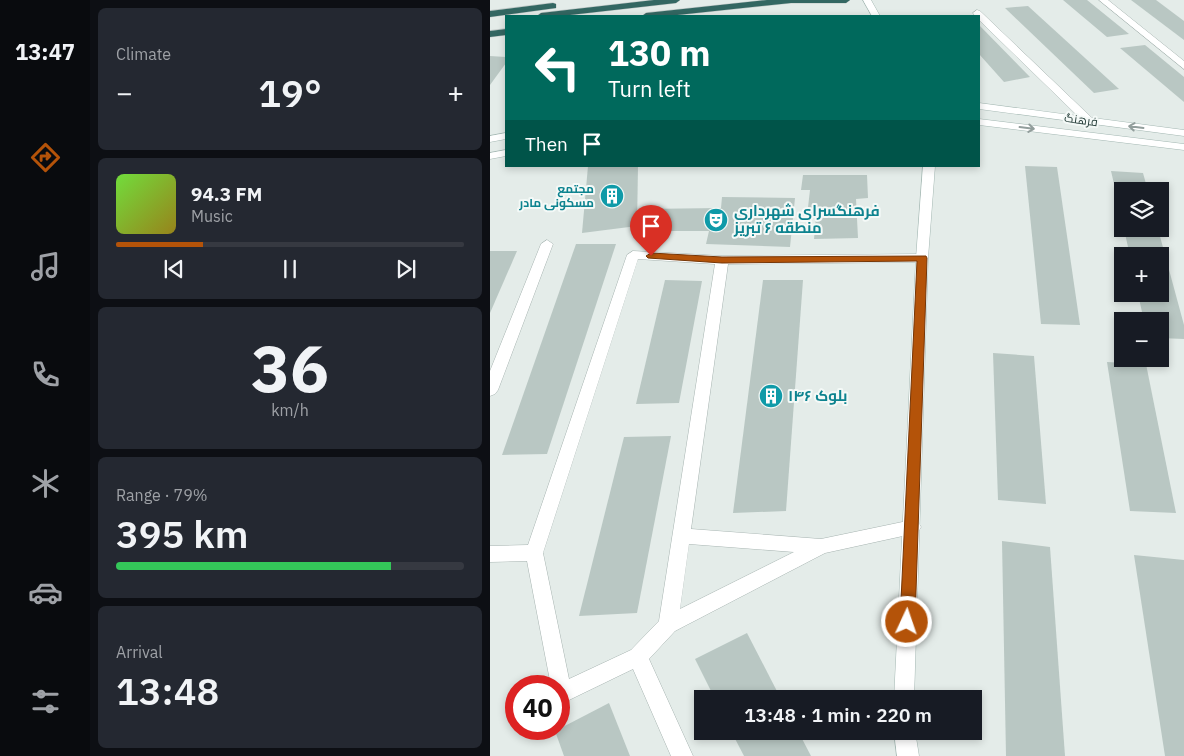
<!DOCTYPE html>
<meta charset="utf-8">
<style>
:root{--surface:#171b24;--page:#242831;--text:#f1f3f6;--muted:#9ea1a6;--line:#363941;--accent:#b45309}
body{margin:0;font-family:"IBM Plex Sans",Cairo,sans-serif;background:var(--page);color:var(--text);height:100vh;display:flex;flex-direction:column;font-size:19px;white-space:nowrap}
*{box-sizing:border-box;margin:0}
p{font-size:16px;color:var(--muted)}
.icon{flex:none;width:28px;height:28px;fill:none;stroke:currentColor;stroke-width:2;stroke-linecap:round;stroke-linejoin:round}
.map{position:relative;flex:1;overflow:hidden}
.sheet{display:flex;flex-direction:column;gap:8px;padding:8px;background:#0d0f14;width:400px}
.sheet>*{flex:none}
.top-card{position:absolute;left:15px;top:15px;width:475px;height:152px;border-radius:0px;box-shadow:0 2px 8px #0003;background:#00695c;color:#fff;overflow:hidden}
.controls{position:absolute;left:624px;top:182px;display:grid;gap:10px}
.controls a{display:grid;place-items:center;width:55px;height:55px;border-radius:0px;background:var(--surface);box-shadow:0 2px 8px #0003;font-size:25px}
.speed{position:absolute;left:15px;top:675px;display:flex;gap:10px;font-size:25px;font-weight:700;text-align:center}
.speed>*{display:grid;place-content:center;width:65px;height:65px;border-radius:50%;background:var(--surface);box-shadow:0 2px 8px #0003;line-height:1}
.speed .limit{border:8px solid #d22;background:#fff;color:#111}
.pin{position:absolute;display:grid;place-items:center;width:42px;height:42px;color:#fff;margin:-51px -21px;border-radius:50% 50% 50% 0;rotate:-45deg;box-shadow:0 0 5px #0007}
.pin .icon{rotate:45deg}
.me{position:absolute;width:55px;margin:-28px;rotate:3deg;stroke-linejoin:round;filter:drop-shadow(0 0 4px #0008)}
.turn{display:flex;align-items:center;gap:18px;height:105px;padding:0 20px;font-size:22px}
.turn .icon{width:65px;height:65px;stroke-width:2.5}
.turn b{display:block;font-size:35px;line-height:42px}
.then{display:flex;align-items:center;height:48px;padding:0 20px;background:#0003;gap:10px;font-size:19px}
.big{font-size:38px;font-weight:600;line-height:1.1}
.sheet .widget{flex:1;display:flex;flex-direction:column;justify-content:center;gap:8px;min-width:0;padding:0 18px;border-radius:8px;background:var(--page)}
.sheet .dial{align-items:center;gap:0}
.dial b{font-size:65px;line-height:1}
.song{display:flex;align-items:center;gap:15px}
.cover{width:60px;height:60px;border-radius:8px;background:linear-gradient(135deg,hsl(100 70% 55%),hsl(50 70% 35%))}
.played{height:5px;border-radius:2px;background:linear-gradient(90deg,var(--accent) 25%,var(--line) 25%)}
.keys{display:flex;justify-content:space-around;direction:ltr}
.heat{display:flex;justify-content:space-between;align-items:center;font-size:28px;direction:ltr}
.charge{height:8px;border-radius:4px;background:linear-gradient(90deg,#34c759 79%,var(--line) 0)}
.trip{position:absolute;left:204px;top:690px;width:288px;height:50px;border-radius:0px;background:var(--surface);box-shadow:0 2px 8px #0003;font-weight:600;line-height:50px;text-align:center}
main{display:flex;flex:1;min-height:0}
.tabs{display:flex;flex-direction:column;width:90px;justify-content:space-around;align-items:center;background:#090b0e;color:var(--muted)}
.tabs .icon{width:35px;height:35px}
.tabs .current{color:var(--accent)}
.tabs b{font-size:22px;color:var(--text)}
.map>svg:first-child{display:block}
.building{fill:#b9c7c3}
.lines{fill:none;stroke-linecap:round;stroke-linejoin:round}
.street-casing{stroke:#a7b4b1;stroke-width:1}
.secondary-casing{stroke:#a3b7b2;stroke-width:1}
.highway-casing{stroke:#c2c9c8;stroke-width:1}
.street{fill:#fff;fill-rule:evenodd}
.secondary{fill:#fff;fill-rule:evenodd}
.highway{fill:#336762;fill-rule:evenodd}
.oneway{stroke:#929e9c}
.route{fill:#b45309;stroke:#753606}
.labels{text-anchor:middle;stroke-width:4;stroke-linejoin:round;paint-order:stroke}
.far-street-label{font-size:12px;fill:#253d39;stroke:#f4f9f7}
.far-culture-label{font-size:12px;font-weight:bold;fill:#0d838f;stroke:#f4f9f7;text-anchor:end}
.culture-label{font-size:15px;font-weight:bold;fill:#0d838f;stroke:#f4f9f7;text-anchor:start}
</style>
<main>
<nav class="tabs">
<b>13:47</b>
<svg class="icon current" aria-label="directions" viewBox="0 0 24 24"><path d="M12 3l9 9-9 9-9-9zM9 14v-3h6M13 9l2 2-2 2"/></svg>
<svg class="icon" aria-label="music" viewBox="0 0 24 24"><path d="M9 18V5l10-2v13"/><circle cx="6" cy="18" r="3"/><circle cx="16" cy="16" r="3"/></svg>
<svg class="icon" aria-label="phone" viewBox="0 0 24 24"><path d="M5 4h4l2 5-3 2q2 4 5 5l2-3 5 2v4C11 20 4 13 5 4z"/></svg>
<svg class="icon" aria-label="climate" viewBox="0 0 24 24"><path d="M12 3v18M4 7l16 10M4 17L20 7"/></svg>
<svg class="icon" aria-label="car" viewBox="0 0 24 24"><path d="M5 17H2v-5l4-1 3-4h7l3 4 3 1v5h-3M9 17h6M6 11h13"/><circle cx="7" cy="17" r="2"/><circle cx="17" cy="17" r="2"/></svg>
<svg class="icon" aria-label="filters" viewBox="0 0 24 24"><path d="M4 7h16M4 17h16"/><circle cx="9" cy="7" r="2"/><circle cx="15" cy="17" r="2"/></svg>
</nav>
<section class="sheet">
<div class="widget"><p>Climate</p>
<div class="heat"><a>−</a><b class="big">19°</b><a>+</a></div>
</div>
<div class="widget">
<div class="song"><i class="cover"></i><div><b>94.3 FM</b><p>Music</p></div></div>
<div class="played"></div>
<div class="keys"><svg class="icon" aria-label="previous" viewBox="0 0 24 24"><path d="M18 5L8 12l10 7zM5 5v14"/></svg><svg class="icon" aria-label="pause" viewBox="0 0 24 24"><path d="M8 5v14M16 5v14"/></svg><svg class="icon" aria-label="next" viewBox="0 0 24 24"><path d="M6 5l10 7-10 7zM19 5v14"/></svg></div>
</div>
<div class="widget dial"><b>36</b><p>km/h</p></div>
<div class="widget"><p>Range · 79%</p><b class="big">395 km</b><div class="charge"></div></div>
<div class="widget"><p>Arrival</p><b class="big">13:48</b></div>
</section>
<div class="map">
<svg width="694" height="756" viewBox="0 0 694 756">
<rect width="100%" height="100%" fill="#e4ece9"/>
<g class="building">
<polygon points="573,0 597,0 639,34 617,37"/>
<polygon points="641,0 666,0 694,21 694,40"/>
<polygon points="538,6 629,89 604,93 515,8"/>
<polygon points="489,25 540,77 514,82 489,54"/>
<polygon points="655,45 694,77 694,102 630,48"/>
<polygon points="0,56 16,57 16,63 0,85"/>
<polygon points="98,166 148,166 147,226 92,233"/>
<polygon points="535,166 567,167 590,325 551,324"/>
<polygon points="621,171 653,173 658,191 632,191 632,218"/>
<polygon points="313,175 377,175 378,198 366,199 368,238 324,239 326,217 317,216 320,190 311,190"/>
<polygon points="232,197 305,198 300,247 216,244 219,231 146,231 152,209 231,208"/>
<polygon points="634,229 668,229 694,325 694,339 670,338 670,321 654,321 648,294 670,294 670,256 640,256"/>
<polygon points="86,244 126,244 57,454 12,455"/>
<polygon points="0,251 27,251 0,313"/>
<polygon points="175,280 212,281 189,403 146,404"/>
<polygon points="273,280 313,280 296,511 243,513"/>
<polygon points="503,353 544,356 556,504 508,500"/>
<polygon points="617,362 656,364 686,513 640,511"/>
<polygon points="181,436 147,613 89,616 134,437"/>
<polygon points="512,541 560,547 575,756 516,756"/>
<polygon points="644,555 694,560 694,756 675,756"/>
<polygon points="257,633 291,699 225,699 205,659"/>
<polygon points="119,703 140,756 74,756 65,731"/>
<polygon points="241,731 308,731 321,756 254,756"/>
</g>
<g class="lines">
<g class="street-casing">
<g id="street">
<polygon points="609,0 618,0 694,61 694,69"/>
<polygon points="487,10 490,11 603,119 604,121 603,123 595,123 489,20 489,16 485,16 483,13"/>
<polygon points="57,240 63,244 8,390 5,394 0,396 0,371 51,244"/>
<path d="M143,251L232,256L432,254L438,258L432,262L238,264L201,529L331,539L422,520L428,522L431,527L428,532L422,534L335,553L185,631L159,659L203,756H181L143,669L79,700L72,703L69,702V686H61L37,561L0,562V546L38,545L137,255ZM148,259L225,264L169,621L141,650L79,679L53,553ZM199,544L304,552L190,609Z"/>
</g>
</g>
<g class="secondary-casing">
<g id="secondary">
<polygon points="373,0 381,0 390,16 382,16"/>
<polygon points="489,103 694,130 694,136 489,109"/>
<polygon points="489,119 694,144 694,150 489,125"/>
<polygon points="16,133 16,139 0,142 0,136"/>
<polygon points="16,150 16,156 0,159 0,153"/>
<polygon points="433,166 445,166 438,258 424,699 404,699 426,258"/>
<polygon points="404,731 425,731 429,756 407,756"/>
</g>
</g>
<g class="highway-casing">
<g id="highway">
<polygon points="164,0 190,0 186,3 71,16 47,16 51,13"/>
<polygon points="277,0 360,0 356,3 301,3 178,16 152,16 156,13"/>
<polygon points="63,3 66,4 66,8 0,17 0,11"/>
<polygon points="16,29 16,35 0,37 0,31"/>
</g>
</g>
<use href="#street" class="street"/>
<use href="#secondary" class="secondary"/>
<use href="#highway" class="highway"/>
</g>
<defs><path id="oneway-shaft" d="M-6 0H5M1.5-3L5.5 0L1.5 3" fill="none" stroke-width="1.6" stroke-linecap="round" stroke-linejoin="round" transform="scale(1.25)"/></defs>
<g class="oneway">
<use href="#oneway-shaft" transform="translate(646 127) rotate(-173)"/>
<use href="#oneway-shaft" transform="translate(537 128) rotate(7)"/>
</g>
<polygon class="route" points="161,253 232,257 436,256 437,258 425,622 422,626 417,628 412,626 410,622 427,261 232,263 158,258 156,256"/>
<defs>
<g id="building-disc" transform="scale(1.25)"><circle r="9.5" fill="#0f9aa8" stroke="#f4f9f7"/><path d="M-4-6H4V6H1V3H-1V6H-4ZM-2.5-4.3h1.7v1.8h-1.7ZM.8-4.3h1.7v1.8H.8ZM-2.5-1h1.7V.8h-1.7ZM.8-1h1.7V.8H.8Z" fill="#fff"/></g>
<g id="theatre-disc" transform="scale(1.25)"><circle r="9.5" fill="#0f9aa8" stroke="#f4f9f7"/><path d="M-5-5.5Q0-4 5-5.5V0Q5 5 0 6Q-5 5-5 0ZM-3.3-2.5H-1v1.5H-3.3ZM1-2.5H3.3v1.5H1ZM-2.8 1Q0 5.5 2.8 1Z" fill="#fff"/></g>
</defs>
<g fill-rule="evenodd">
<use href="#building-disc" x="122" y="196"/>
<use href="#theatre-disc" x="226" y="220"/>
<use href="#building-disc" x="281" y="396"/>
</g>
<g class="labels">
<g class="far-street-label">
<text transform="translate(591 120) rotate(8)" y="4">فرهنگ</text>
</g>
<g class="far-culture-label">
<text x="104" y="193">مجتمع<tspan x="104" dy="14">مسکونی مادر</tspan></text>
</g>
<g class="culture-label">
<text x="244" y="216">فرهنگسرای شهرداری<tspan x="244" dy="17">منطقه ۶ تبریز</tspan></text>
<text x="298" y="401">بلوک ۱۴۶</text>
</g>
</g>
</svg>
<div class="controls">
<a><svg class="icon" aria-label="layers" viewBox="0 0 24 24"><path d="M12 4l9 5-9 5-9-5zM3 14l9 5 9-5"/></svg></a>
<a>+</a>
<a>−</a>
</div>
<div class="speed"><div class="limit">40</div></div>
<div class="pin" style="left:161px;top:256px;background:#d93025"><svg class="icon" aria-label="arrive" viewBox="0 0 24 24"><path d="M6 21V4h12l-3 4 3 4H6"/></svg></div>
<svg class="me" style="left:417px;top:622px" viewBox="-20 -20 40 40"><circle r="17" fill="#b45309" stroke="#fff" stroke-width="3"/><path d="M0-11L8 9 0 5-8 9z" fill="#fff"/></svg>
<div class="trip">13:48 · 1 min · 220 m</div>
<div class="top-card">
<div class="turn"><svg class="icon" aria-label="left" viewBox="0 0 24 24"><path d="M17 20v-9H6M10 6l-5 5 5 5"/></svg><div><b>130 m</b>Turn left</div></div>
<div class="then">Then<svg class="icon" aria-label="arrive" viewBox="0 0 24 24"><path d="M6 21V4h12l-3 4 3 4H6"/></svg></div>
</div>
</div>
</main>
